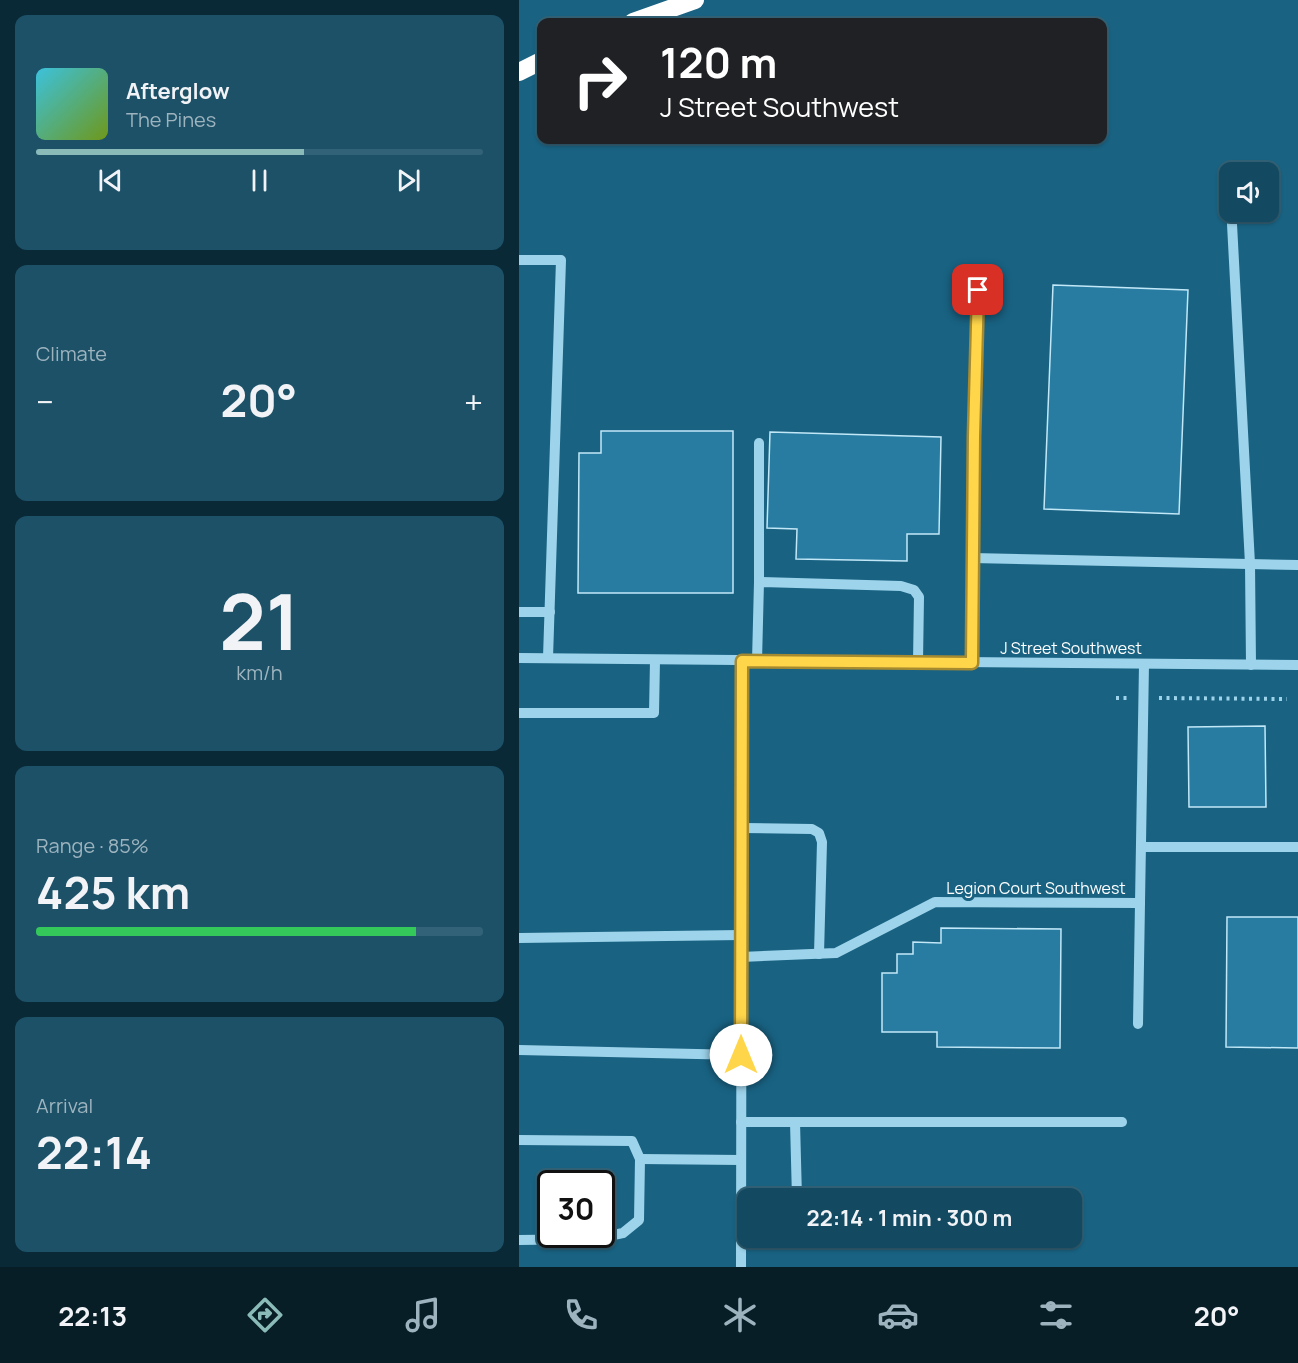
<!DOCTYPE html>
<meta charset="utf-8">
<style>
:root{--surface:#134a62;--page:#1c5168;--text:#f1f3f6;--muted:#9db3be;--line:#326277;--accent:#8bbbb9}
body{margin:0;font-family:Manrope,sans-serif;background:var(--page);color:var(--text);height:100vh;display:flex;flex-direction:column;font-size:22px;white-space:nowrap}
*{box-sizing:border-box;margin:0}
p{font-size:20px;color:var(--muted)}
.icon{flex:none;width:33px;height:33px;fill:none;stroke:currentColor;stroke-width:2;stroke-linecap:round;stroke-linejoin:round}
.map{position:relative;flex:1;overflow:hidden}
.details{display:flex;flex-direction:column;gap:15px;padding:15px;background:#0a2936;width:519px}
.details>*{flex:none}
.top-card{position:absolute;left:18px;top:18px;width:570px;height:126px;border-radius:12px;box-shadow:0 2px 4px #0004,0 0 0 2px var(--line);background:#202124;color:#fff;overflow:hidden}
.controls{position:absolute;left:700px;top:162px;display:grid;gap:12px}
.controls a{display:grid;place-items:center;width:60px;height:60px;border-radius:12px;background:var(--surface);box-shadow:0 2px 4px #0004,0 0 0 2px var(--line);font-size:30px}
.speed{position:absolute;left:18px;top:1170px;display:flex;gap:12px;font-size:30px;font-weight:700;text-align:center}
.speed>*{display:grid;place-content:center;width:78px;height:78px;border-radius:50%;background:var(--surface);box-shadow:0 2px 4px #0004,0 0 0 2px var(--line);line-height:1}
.speed .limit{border:3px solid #111;border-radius:9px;background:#fff;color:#111}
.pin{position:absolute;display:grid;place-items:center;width:51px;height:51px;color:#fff;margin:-26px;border-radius:12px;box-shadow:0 3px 9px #0006}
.me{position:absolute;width:66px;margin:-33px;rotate:0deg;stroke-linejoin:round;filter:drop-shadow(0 0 4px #0008)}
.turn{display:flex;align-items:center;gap:21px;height:126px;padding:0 24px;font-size:27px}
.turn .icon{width:78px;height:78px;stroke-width:2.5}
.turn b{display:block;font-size:42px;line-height:51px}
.big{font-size:45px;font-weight:700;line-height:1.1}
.details .tile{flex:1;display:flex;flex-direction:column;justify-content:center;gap:9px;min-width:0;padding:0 21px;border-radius:12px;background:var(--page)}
.details .dial{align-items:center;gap:0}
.dial b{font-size:78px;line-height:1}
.song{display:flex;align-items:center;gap:18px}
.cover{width:72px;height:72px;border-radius:9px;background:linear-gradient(135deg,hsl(190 70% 55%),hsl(80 70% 35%))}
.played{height:6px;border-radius:3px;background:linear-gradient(90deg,var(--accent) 60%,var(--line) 60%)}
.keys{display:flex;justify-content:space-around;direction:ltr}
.heat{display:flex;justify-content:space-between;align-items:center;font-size:33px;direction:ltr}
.charge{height:9px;border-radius:4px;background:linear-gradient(90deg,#34c759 85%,var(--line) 0)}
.trip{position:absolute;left:218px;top:1188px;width:345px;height:60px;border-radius:12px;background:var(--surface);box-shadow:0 2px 4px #0004,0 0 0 2px var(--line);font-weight:700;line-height:60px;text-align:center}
.dock{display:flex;height:96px;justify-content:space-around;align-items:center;background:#081e27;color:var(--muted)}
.dock .icon{width:42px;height:42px}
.dock .on{color:var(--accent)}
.dock b{font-size:27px;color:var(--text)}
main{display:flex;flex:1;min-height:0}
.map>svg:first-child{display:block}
.building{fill:#287ca1;stroke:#c2e8f8;stroke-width:1.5}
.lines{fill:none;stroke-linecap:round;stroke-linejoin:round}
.path{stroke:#9dd4eb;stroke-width:4;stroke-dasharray:3 4.5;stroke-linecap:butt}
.minor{stroke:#9dd4eb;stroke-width:10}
.highway{stroke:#fff;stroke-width:18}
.route-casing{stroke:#a68a30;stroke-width:15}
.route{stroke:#ffd54a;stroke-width:10}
.labels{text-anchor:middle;stroke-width:6;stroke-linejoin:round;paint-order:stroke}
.street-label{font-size:16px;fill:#fff;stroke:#196282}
</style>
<main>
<section class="details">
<div class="tile">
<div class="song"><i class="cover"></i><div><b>Afterglow</b><p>The Pines</p></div></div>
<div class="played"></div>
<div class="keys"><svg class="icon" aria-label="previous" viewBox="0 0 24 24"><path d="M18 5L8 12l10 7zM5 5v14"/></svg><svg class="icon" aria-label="pause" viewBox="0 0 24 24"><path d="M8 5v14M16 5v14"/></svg><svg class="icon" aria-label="next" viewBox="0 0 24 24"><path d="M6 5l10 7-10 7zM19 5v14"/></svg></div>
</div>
<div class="tile"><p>Climate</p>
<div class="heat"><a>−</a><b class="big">20°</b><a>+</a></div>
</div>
<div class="tile dial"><b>21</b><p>km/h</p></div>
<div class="tile"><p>Range · 85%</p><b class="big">425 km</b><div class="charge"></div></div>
<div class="tile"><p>Arrival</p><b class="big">22:14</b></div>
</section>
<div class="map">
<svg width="779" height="1267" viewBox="0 0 779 1267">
<rect width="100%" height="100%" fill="#196282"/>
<g class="building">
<polygon points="534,285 669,290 660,514 525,509"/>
<polygon points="82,431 214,431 214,593 59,593 60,453 82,453"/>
<polygon points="251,432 422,437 420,534 388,534 388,561 277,559 278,529 248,528"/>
<polygon points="746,726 747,807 670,807 669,727"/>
<polygon points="708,917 779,917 779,1048 707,1047"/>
<polygon points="422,928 542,929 541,1048 418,1047 418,1032 363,1032 363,973 378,973 378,954 394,954 394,942 422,943"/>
</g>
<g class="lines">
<g class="path">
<polyline points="597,698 609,698"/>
<polyline points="640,698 768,699"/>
</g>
<g class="minor">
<polyline points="713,224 731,564 732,665"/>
<polyline points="0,260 42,260 29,658"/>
<polyline points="240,443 240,582"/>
<polyline points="453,558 779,565"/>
<polyline points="0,612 31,612"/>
<polyline points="0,658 779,665"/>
<polyline points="238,661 240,582 382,586 395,590 400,597 399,662"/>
<polyline points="453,663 455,436 459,290"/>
<polyline points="0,713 135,713 136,660"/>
<polyline points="223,828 293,829 300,833 303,842 300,954"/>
<polyline points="622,847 779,847"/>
<polyline points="0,938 222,935"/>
<polyline points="222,957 317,953 416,902 621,903 625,664"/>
<polyline points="619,1024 621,903"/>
<polyline points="0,1050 222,1055"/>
<polyline points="222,1122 603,1122"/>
<polyline points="276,1122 278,1198"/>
<polyline points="0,1140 113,1141 121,1159 120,1220 104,1233 75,1239 0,1240"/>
<polyline points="121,1159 222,1160"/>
<polyline points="222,1242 258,1240 265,1238"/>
<polyline points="222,1267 223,661"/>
</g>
<g class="highway">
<polyline points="114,22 176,0"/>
<polyline points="0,72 22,61"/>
</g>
</g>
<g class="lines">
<g class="route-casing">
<polyline id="route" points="222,1055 223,661 453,663 455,436 459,290"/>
</g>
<use href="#route" class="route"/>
</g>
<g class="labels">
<g class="street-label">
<text x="552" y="654">J Street Southwest</text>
<text x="517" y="894">Legion Court Southwest</text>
</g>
</g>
</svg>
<div class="controls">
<a><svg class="icon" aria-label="sound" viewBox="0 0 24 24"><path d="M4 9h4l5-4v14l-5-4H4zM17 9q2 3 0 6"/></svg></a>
</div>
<div class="speed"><div class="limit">30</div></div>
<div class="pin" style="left:459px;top:290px;background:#d93025"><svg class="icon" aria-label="arrive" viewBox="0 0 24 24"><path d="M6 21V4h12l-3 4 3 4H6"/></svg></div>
<svg class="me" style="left:222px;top:1055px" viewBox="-20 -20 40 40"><circle r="19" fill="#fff"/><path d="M0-13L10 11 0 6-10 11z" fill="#ffd54a"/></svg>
<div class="trip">22:14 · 1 min · 300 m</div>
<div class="top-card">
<div class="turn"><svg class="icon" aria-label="right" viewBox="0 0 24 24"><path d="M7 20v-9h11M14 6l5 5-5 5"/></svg><div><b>120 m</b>J Street Southwest</div></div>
</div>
</div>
</main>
<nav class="dock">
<b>22:13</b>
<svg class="icon on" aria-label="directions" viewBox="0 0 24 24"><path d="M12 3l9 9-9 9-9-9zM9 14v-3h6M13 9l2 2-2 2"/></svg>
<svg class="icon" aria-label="music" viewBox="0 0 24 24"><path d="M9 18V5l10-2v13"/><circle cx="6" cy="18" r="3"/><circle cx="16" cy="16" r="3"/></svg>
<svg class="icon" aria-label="phone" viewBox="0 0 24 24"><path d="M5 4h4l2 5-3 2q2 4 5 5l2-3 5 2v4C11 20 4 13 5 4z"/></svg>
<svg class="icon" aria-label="climate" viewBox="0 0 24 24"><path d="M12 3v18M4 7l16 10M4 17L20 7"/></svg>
<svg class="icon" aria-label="car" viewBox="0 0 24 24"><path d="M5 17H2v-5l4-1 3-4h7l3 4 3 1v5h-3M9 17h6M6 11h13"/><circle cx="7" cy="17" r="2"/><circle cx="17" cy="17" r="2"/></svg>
<svg class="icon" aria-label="filters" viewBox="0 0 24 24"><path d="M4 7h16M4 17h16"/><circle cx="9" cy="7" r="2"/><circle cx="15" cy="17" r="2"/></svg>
<b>20°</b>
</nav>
